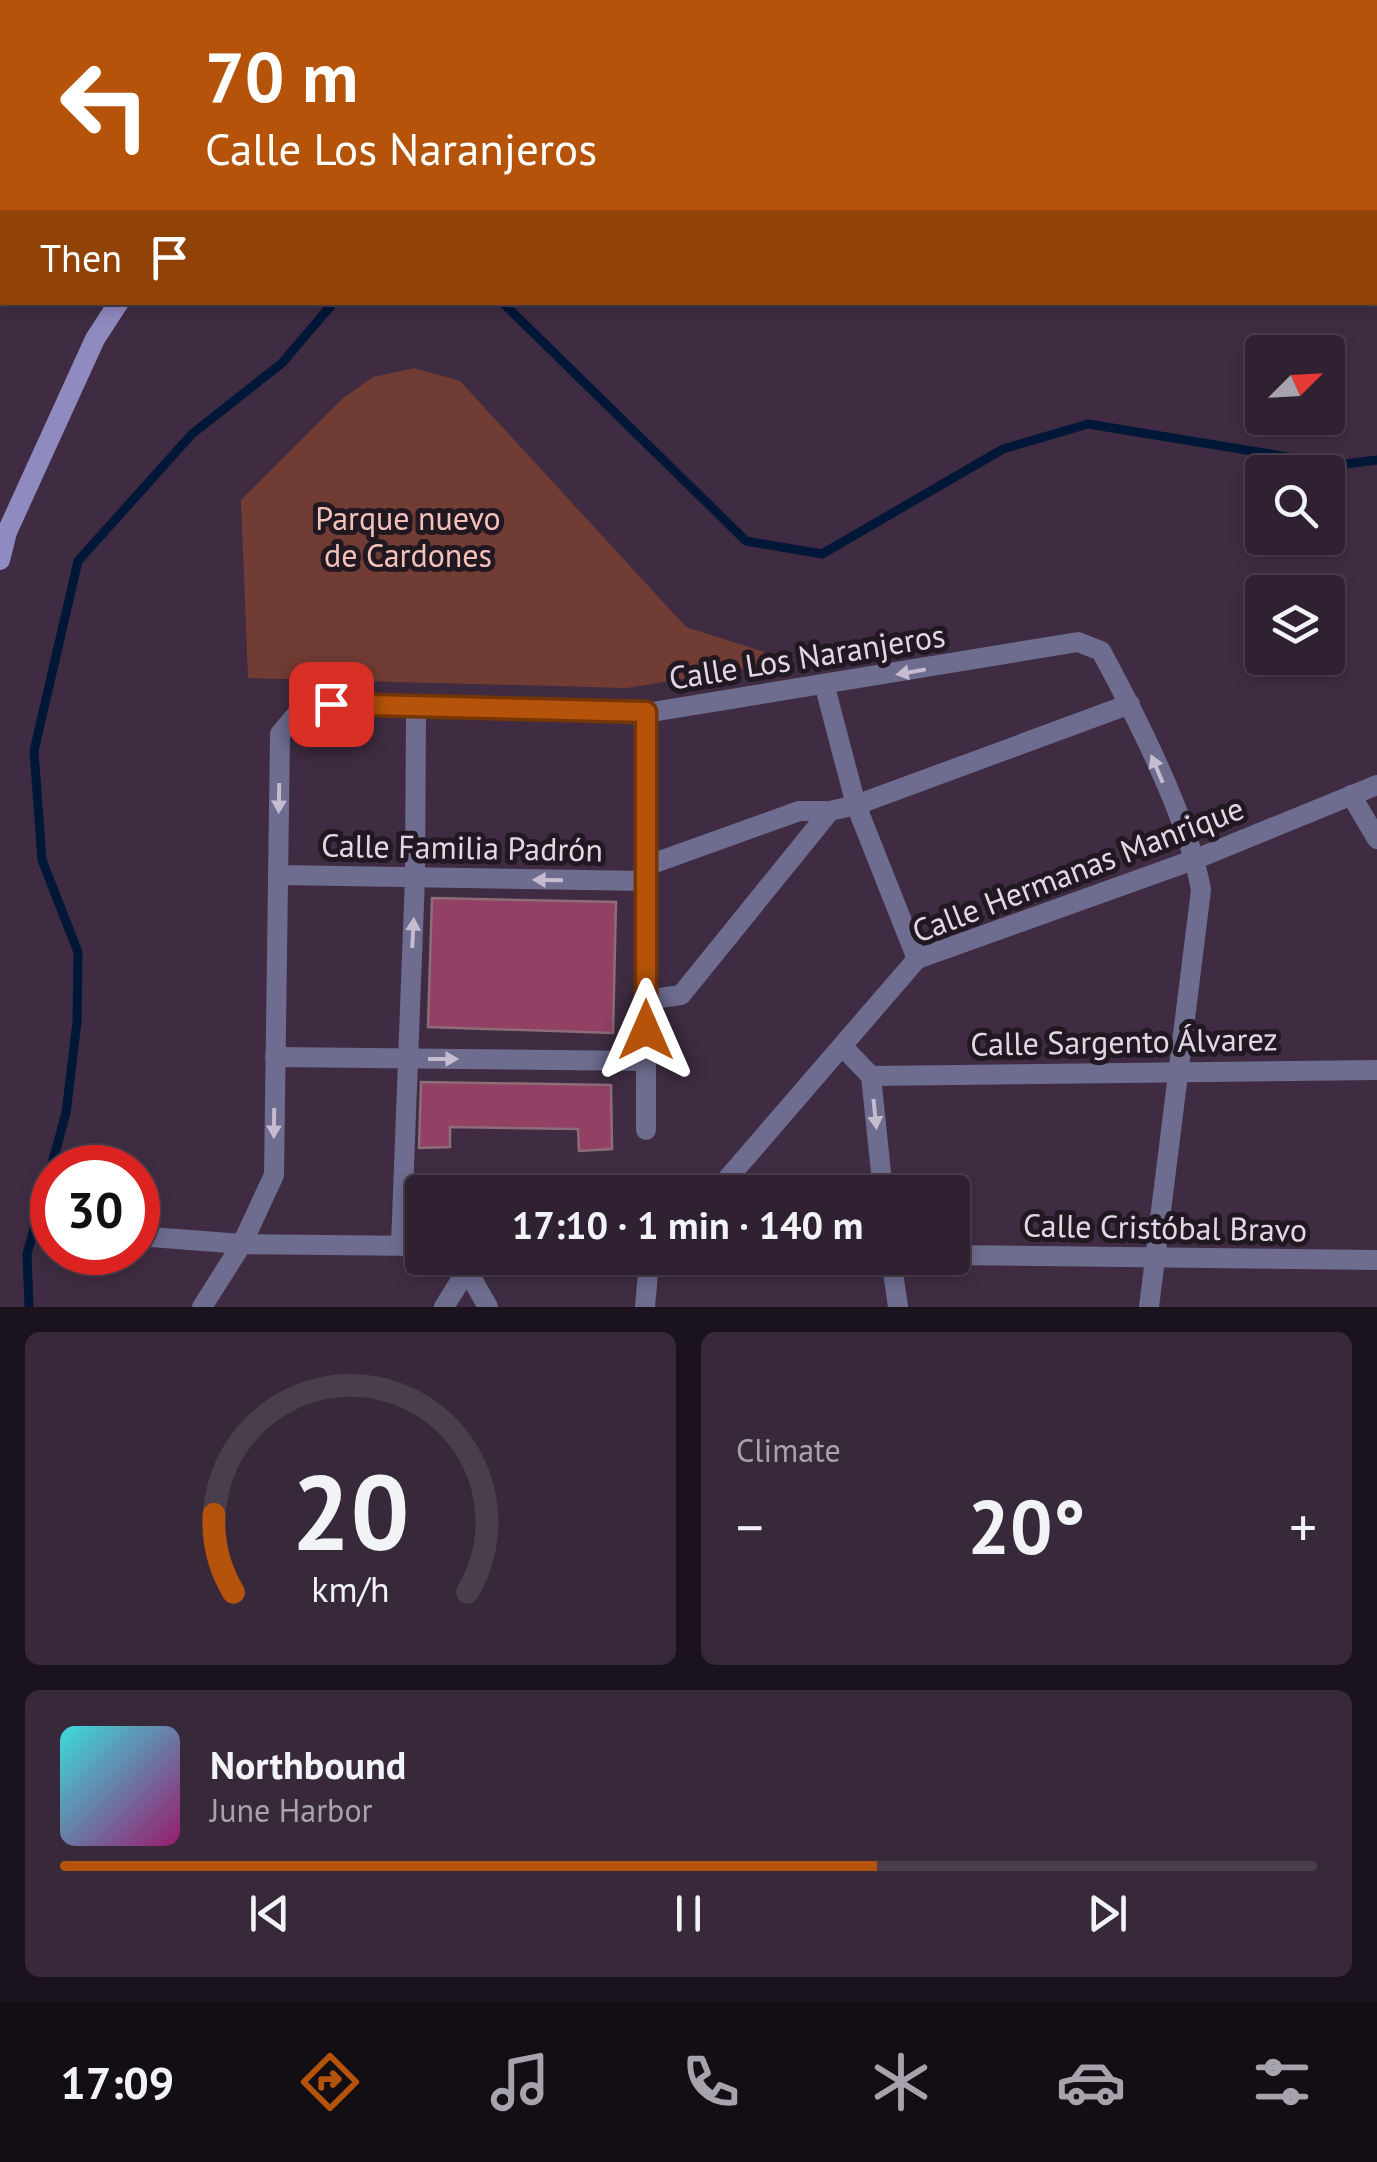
<!DOCTYPE html>
<meta charset="utf-8">
<style>
:root{--surface:#2f2132;--page:#37293a;--text:#f1f3f6;--muted:#a7a3ac;--line:#4a3e4d;--accent:#b45309}
body{margin:0;font-family:"PT Sans",sans-serif;background:var(--page);color:var(--text);height:100vh;display:flex;flex-direction:column;font-size:38px;white-space:nowrap}
*{box-sizing:border-box;margin:0}
p{font-size:32px;color:var(--muted)}
.icon{flex:none;width:55px;height:55px;fill:none;stroke:currentColor;stroke-width:2;stroke-linecap:round;stroke-linejoin:round}
.map{position:relative;height:1307px;overflow:hidden}
.sheet{display:flex;flex-direction:column;gap:25px;padding:25px;background:#1a121c;flex:1}
.sheet>*{flex:none}
.hud{position:absolute;left:0px;top:0px;width:1378px;height:305px;box-shadow:0 5px 15px #0003,0 0 0 2px var(--line);background:#b45309;color:#fff;overflow:hidden}
.needle{width:65px;rotate:66deg}
.fabs{position:absolute;left:1245px;top:335px;display:grid;gap:20px}
.fabs a{display:grid;place-items:center;width:100px;height:100px;border-radius:10px;background:var(--surface);box-shadow:0 5px 15px #0003,0 0 0 2px var(--line);font-size:50px}
.speed{position:absolute;left:30px;top:1145px;display:flex;gap:20px;font-size:50px;font-weight:700;text-align:center}
.speed>*{display:grid;place-content:center;width:130px;height:130px;border-radius:50%;background:var(--surface);box-shadow:0 5px 15px #0003,0 0 0 2px var(--line);line-height:1}
.speed .limit{border:15px solid #d22;background:#fff;color:#111}
.pin{position:absolute;display:grid;place-items:center;width:85px;height:85px;color:#fff;margin:-42px;border-radius:20px;box-shadow:0 5px 15px #0006}
.me{position:absolute;width:110px;margin:-55px;rotate:0deg;stroke-linejoin:round;filter:drop-shadow(0 0 8px #0008)}
.turn{display:flex;align-items:center;gap:35px;height:210px;padding:0 40px;font-size:45px}
.turn .icon{width:130px;height:130px;stroke-width:2.5}
.turn b{display:block;font-size:70px;line-height:85px}
.then{display:flex;align-items:center;height:95px;padding:0 40px;background:#0003;gap:20px;font-size:38px}
.big{font-size:75px;font-weight:600;line-height:1.1}
.sheet .tile{flex:1;display:flex;flex-direction:column;justify-content:center;gap:15px;min-width:0;padding:0 35px;border-radius:15px;background:var(--page)}
.sheet .dial{align-items:center;gap:0}
.dial svg{height:260px;overflow:visible;fill:none;stroke:var(--line);stroke-width:7;stroke-linecap:round;text-anchor:middle}
.dial text{fill:var(--text);stroke:none}
.song{display:flex;align-items:center;gap:30px}
.cover{width:120px;height:120px;border-radius:15px;background:linear-gradient(135deg,hsl(180 70% 55%),hsl(320 70% 35%))}
.played{height:10px;border-radius:5px;background:linear-gradient(90deg,var(--accent) 65%,var(--line) 65%)}
.keys{display:flex;justify-content:space-around;direction:ltr}
.heat{display:flex;justify-content:space-between;align-items:center;font-size:55px;direction:ltr}
.sheet .tiles{flex:1;display:grid;gap:25px;grid-template-columns:1fr 1fr}
.tile:last-child{grid-column:span 2}
.trip{position:absolute;left:405px;top:1175px;width:565px;height:100px;border-radius:10px;background:var(--surface);box-shadow:0 5px 15px #0003,0 0 0 2px var(--line);font-weight:600;line-height:100px;text-align:center}
.menu{display:flex;height:160px;justify-content:space-around;align-items:center;background:#130d14;color:var(--muted)}
.menu .icon{width:70px;height:70px}
.menu .on{color:var(--accent)}
.menu b{font-size:45px;color:var(--text)}
.map>svg:first-child{display:block}
.green{fill:#713c33}
.lines{fill:none;stroke-linecap:round;stroke-linejoin:round}
.stream{stroke:#001737;stroke-width:9}
.building{fill:#924063;stroke:#8e6d79;stroke-width:2.5}
.lane{stroke:#6e6c8f;stroke-width:18}
.street{stroke:#6e6c8f;stroke-width:20}
.secondary{stroke:#8f8bc1;stroke-width:20}
.oneway{fill:#c6bcd0}
.route-casing{stroke:#753606;stroke-width:25}
.route{stroke:#b45309;stroke-width:18}
.labels{text-anchor:middle;stroke-width:10;stroke-linejoin:round;paint-order:stroke}
.park-label{font-size:32px;fill:#f4c2b9;stroke:#211822}
.street-label{font-size:32px;fill:#e3d7e5;stroke:#211822}
</style>
<div class="map">
<svg width="1377" height="1307" viewBox="0 0 1377 1307">
<rect width="100%" height="100%" fill="#3f2c42"/>
<polygon class="green" points="414,368 460,381 686,627 792,661 627,688 248,678 241,500 342,399 373,377"/>
<g class="lines">
<g class="stream">
<polyline points="502,302 746,541 822,554 1003,449 1088,424 1337,465 1377,460"/>
<polyline points="29,1307 27,1254 66,1113 77,1022 78,952 42,860 34,751 78,561 192,434 282,363 334,302"/>
</g>
</g>
<g class="building">
<polygon points="432,898 616,902 613,1033 428,1027"/>
<polygon points="421,1082 611,1085 612,1149 579,1151 578,1129 450,1127 450,1147 419,1148"/>
</g>
<g class="lines">
<polyline class="lane" points="453,2 455,0"/>
<g class="street">
<polyline points="809,2 809,0"/>
<polyline points="825,687 856,805 917,959"/>
<polyline points="646,713 646,1130"/>
<polyline points="1351,795 1377,839"/>
<polyline points="646,866 799,811 830,811 856,805 1130,704"/>
<polyline points="278,875 646,881"/>
<polyline points="646,1000 681,995 830,811"/>
<polyline points="843,1047 871,1076 883,1192"/>
<polyline points="275,1057 646,1061"/>
<polyline points="871,1076 1377,1070"/>
<polyline points="716,1192 917,959 1196,859 1377,785"/>
<path d="M138,1236L242,1244L274,1175L280,734L301,709L331,705L646,713L1078,642L1101,651C1135,714 1189,820 1201,890L1149,1307"/>
<polyline points="401,1245 415,877 416,710"/>
<polyline points="952,1255 1377,1260"/>
<polyline points="468,1258 467,1270 488,1307"/>
<polyline points="891,1258 898,1307"/>
<polyline points="202,1307 242,1244 422,1246"/>
<polyline points="444,1307 467,1270"/>
<polyline points="645,1307 648,1273 660,1258"/>
</g>
<g class="secondary">
<polyline points="556,2 562,0"/>
<polyline points="0,560 7,532 95,339 119,302"/>
</g>
</g>
<defs><path id="oneway-solid" d="M-6-.8H1V-3.2L6.5 0L1 3.2V.8H-6Z" transform="scale(2.5)"/></defs>
<g class="oneway">
<use href="#oneway-solid" transform="translate(911 672) rotate(170)"/>
<use href="#oneway-solid" transform="translate(1157 769) rotate(-113)"/>
<use href="#oneway-solid" transform="translate(279 798) rotate(91)"/>
<use href="#oneway-solid" transform="translate(548 880) rotate(-179)"/>
<use href="#oneway-solid" transform="translate(413 933) rotate(-87)"/>
<use href="#oneway-solid" transform="translate(443 1059)"/>
<use href="#oneway-solid" transform="translate(875 1114) rotate(84)"/>
<use href="#oneway-solid" transform="translate(274 1123) rotate(91)"/>
</g>
<g class="lines">
<g class="route-casing">
<polyline id="route" points="331,704 646,712 646,1030"/>
</g>
<use href="#route" class="route"/>
</g>
<g class="labels">
<g class="park-label">
<text x="408" y="530">Parque nuevo<tspan x="408" dy="37">de Cardones</tspan></text>
</g>
<g class="street-label">
<text transform="translate(807 657) rotate(-9)" y="11">Calle Los Naranjeros</text>
<text transform="translate(462 848) rotate(1)" y="11">Calle Familia Padrón</text>
<text transform="translate(1078 870) rotate(-21)" y="11">Calle Hermanas Manrique</text>
<text transform="translate(1124 1042) rotate(-1)" y="11">Calle Sargento Álvarez</text>
<text transform="translate(1165 1228) rotate(1)" y="11">Calle Cristóbal Bravo</text>
</g>
</g>
</svg>
<div class="fabs">
<a><svg class="needle" viewBox="-14 -14 28 28"><path d="M0-13l5 13h-10z" fill="#e53935"/><path d="M0 13l5-13h-10z" fill="#a7a3ac"/></svg></a>
<a><svg class="icon" aria-label="search" viewBox="0 0 24 24"><circle cx="10" cy="10" r="6"/><path d="M15 15l6 6"/></svg></a>
<a><svg class="icon" aria-label="layers" viewBox="0 0 24 24"><path d="M12 4l9 5-9 5-9-5zM3 14l9 5 9-5"/></svg></a>
</div>
<div class="speed"><div class="limit">30</div></div>
<div class="pin" style="left:331px;top:704px;background:#d93025"><svg class="icon" aria-label="arrive" viewBox="0 0 24 24"><path d="M6 21V4h12l-3 4 3 4H6"/></svg></div>
<svg class="me" style="left:646px;top:1030px" viewBox="-20 -20 40 40"><path d="M0-17L14 15 0 8-14 15z" fill="#b45309" stroke="#fff" stroke-width="4"/></svg>
<div class="trip">17:10 · 1 min · 140 m</div>
<div class="hud">
<div class="turn"><svg class="icon" aria-label="left" viewBox="0 0 24 24"><path d="M17 20v-9H6M10 6l-5 5 5 5"/></svg><div><b>70 m</b>Calle Los Naranjeros</div></div>
<div class="then">Then<svg class="icon" aria-label="arrive" viewBox="0 0 24 24"><path d="M6 21V4h12l-3 4 3 4H6"/></svg></div>
</div>
</div>
<section class="sheet">
<div class="tiles">
<div class="tile dial"><svg viewBox="0 0 100 80">
<path d="M14 69A42 42 0 1 1 86 69"/>
<path d="M14 69A42 42 0 0 1 8 45" stroke="#b45309"/>
<text x="50" y="56" font-size="32" font-weight="700">20</text>
<text x="50" y="72" font-size="11">km/h</text>
</svg></div>
<div class="tile"><p>Climate</p>
<div class="heat"><a>−</a><b class="big">20°</b><a>+</a></div>
</div>
<div class="tile">
<div class="song"><i class="cover"></i><div><b>Northbound</b><p>June Harbor</p></div></div>
<div class="played"></div>
<div class="keys"><svg class="icon" aria-label="previous" viewBox="0 0 24 24"><path d="M18 5L8 12l10 7zM5 5v14"/></svg><svg class="icon" aria-label="pause" viewBox="0 0 24 24"><path d="M8 5v14M16 5v14"/></svg><svg class="icon" aria-label="next" viewBox="0 0 24 24"><path d="M6 5l10 7-10 7zM19 5v14"/></svg></div>
</div>
</div>
</section>
<nav class="menu">
<b>17:09</b>
<svg class="icon on" aria-label="directions" viewBox="0 0 24 24"><path d="M12 3l9 9-9 9-9-9zM9 14v-3h6M13 9l2 2-2 2"/></svg>
<svg class="icon" aria-label="music" viewBox="0 0 24 24"><path d="M9 18V5l10-2v13"/><circle cx="6" cy="18" r="3"/><circle cx="16" cy="16" r="3"/></svg>
<svg class="icon" aria-label="phone" viewBox="0 0 24 24"><path d="M5 4h4l2 5-3 2q2 4 5 5l2-3 5 2v4C11 20 4 13 5 4z"/></svg>
<svg class="icon" aria-label="climate" viewBox="0 0 24 24"><path d="M12 3v18M4 7l16 10M4 17L20 7"/></svg>
<svg class="icon" aria-label="car" viewBox="0 0 24 24"><path d="M5 17H2v-5l4-1 3-4h7l3 4 3 1v5h-3M9 17h6M6 11h13"/><circle cx="7" cy="17" r="2"/><circle cx="17" cy="17" r="2"/></svg>
<svg class="icon" aria-label="filters" viewBox="0 0 24 24"><path d="M4 7h16M4 17h16"/><circle cx="9" cy="7" r="2"/><circle cx="15" cy="17" r="2"/></svg>
</nav>
